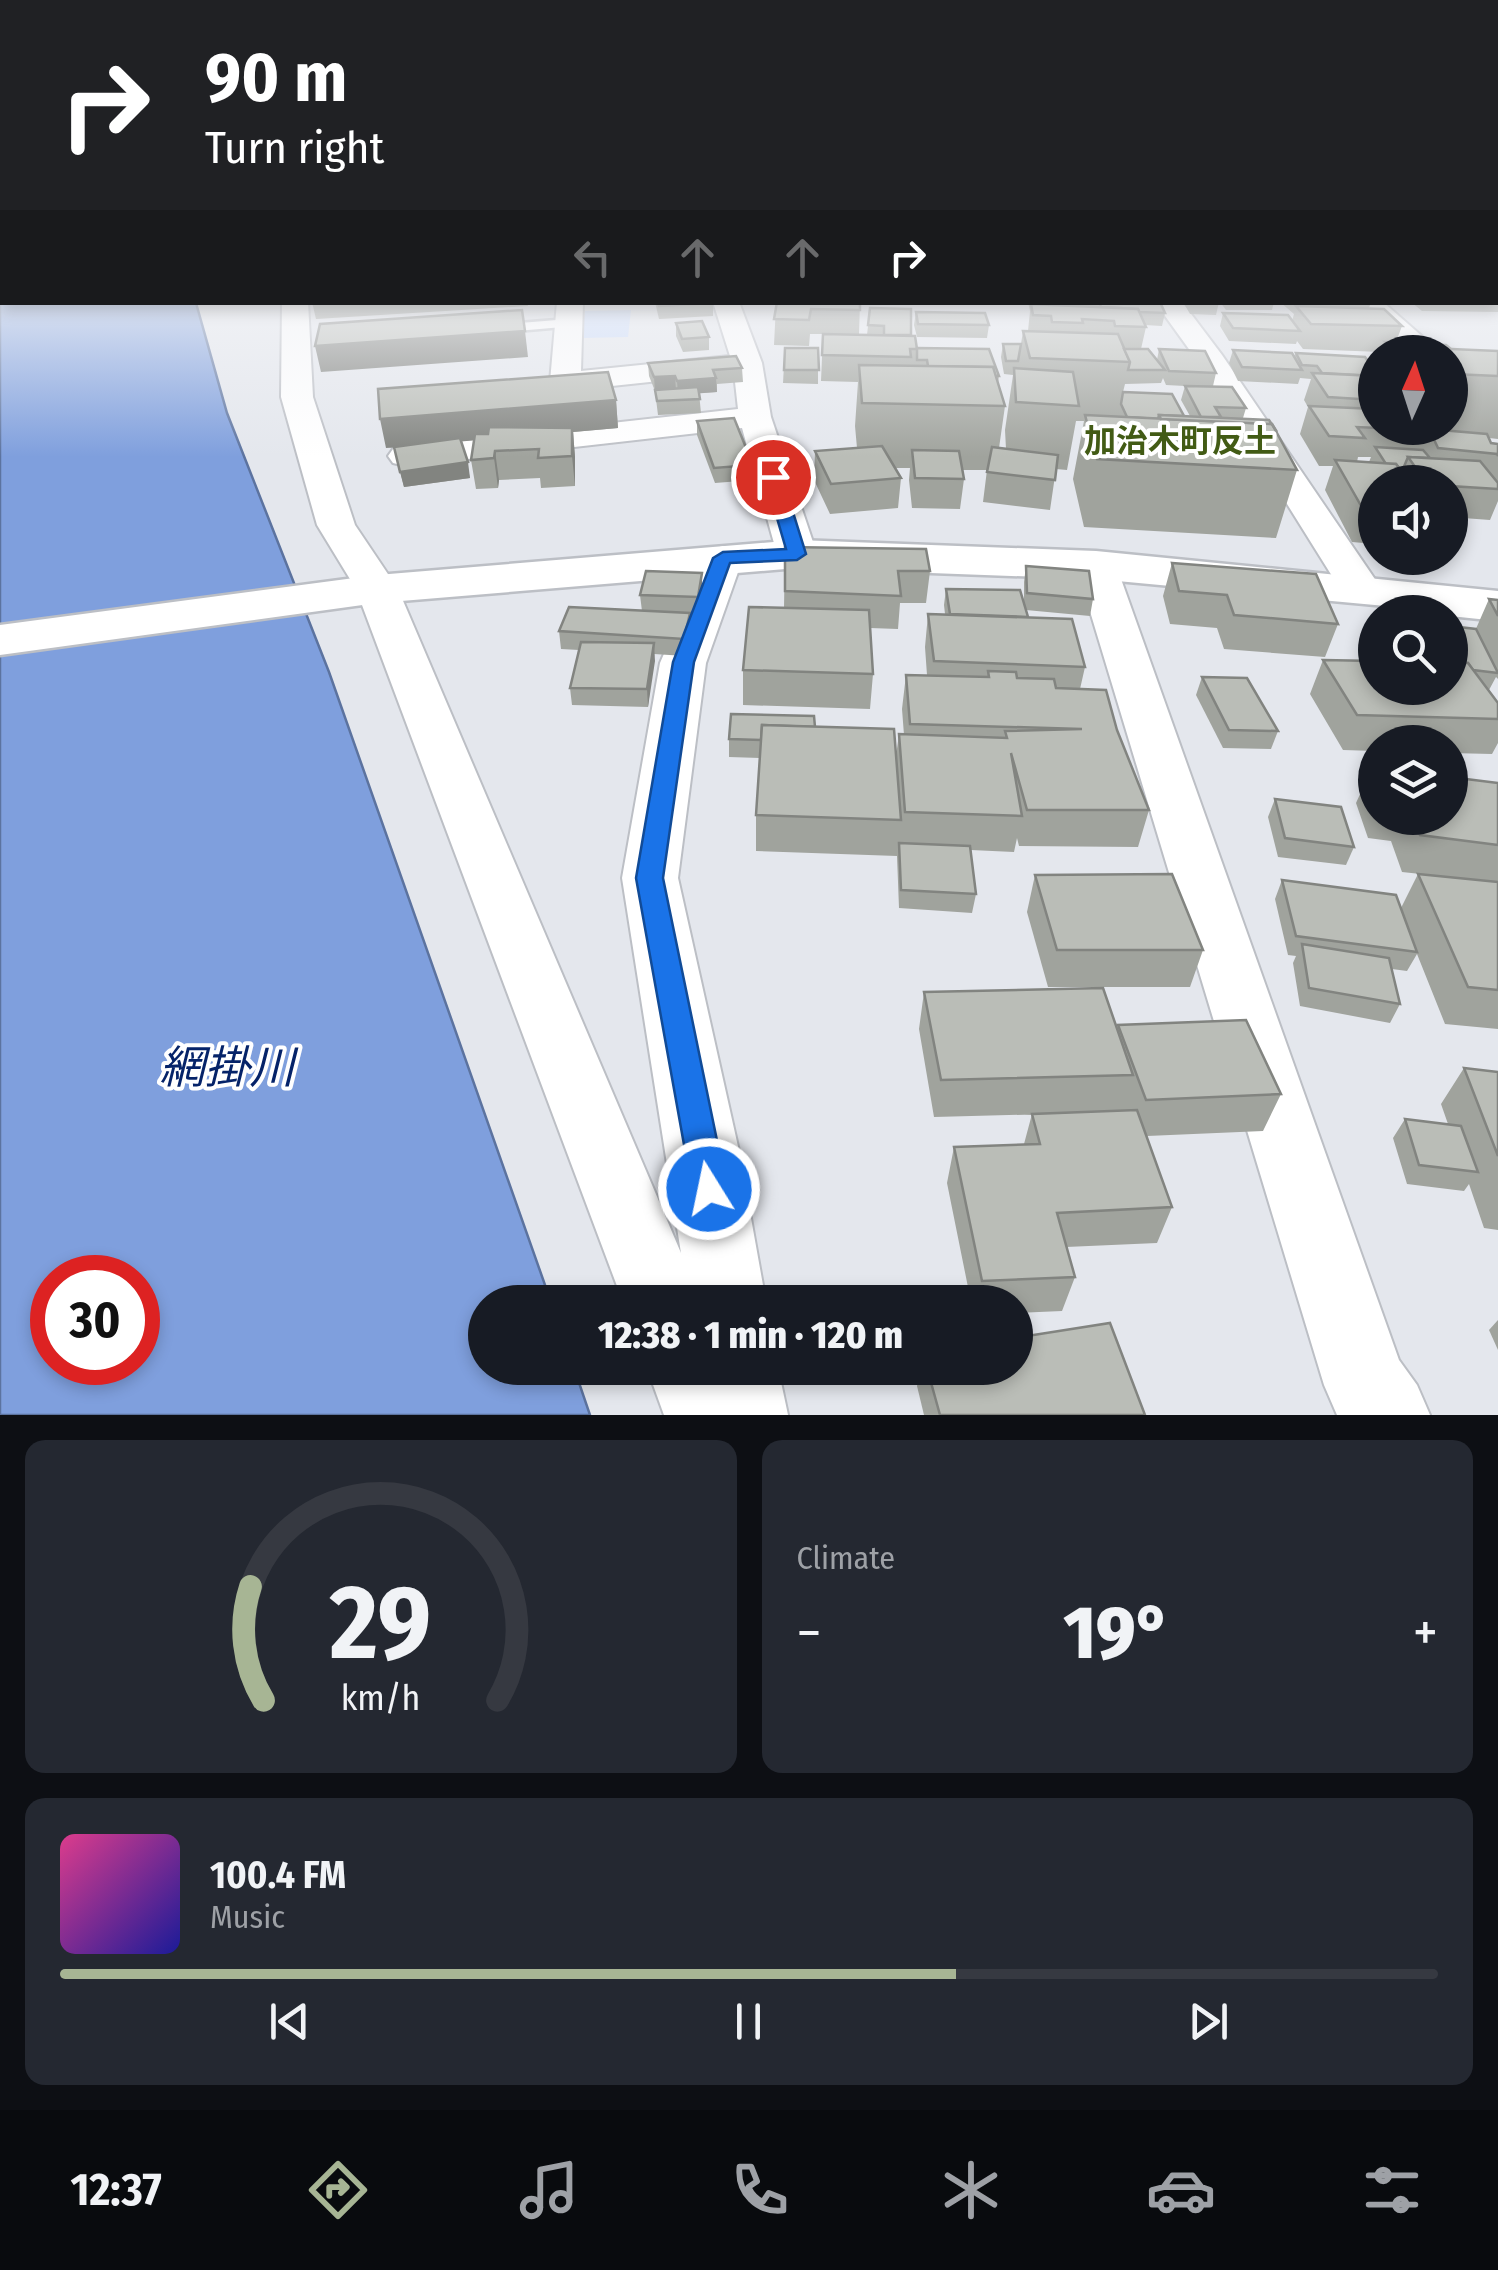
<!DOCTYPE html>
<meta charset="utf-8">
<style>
:root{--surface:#171b24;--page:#242831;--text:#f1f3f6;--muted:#9ea1a6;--line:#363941;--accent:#a7b594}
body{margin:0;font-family:"Fira Sans Condensed","Noto Sans JP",sans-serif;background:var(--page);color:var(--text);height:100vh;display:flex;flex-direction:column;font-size:38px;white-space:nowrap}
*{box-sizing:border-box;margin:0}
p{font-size:32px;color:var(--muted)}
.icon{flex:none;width:55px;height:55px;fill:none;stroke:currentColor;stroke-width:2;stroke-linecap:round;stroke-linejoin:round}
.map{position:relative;height:1415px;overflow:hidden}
.details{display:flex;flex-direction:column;gap:25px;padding:25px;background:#0d0f14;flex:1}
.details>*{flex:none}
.top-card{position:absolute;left:0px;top:0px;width:1500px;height:305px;box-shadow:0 5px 15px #0003;background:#202124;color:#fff;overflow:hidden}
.needle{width:65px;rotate:3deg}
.buttons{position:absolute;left:1358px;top:335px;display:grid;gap:20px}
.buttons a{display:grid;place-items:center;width:110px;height:110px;border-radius:50%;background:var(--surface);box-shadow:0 5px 15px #0003;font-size:50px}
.speed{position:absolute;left:30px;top:1255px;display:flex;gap:20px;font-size:50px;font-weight:700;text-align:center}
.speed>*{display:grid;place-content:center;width:130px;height:130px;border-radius:50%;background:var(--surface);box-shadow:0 5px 15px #0003;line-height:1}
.speed .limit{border:15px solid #d22;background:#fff;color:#111}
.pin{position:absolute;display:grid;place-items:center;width:85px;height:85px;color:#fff;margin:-42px;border:5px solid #fff;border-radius:50%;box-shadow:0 2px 10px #0007}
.me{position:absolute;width:110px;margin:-55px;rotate:350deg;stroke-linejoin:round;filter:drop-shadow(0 0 8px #0008)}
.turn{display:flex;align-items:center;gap:35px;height:210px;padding:0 40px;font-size:45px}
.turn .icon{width:130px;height:130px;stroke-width:2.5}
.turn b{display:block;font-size:70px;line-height:85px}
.lanes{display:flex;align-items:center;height:95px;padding:0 40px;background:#0003;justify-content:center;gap:50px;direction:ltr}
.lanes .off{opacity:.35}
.big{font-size:75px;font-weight:800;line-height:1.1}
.details .tile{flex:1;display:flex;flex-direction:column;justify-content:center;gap:15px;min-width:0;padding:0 35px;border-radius:20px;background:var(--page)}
.details .dial{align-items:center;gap:0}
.dial svg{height:260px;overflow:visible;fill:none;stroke:var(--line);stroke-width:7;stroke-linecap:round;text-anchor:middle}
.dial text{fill:var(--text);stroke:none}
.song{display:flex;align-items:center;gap:30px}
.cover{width:120px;height:120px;border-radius:15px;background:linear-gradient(135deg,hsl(330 70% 55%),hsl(240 70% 35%))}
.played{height:10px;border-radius:5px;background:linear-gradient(90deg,var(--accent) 65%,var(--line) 65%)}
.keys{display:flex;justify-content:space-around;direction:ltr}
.heat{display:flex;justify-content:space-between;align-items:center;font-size:55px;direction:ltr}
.details .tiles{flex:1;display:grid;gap:25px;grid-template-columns:1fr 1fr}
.tile:last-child{grid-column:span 2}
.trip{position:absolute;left:468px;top:1285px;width:565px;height:100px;border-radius:50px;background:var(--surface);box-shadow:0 5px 15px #0003;font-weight:800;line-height:100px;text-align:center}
.tab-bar{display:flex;height:160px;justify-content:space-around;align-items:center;background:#090b0e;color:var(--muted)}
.tab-bar .icon{width:70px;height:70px}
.tab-bar .active{color:var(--accent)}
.tab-bar b{font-size:45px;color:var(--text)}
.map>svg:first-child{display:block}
.green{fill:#c8dafb}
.water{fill:#7f9fdd;stroke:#5c739f;stroke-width:2.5;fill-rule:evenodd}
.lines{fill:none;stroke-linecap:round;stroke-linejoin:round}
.lane-casing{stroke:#bcbfc5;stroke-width:5}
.street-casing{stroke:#bcbfc5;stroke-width:4}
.secondary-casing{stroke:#bcbfc5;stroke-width:5}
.lane{fill:#fff;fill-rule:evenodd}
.street{fill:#fff;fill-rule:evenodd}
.secondary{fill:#fff;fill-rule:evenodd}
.wall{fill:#a0a39d;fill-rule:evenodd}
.shaded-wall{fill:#828480}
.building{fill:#babdb7;stroke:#828480;stroke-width:2.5}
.route{fill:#1a73e8;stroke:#114b97;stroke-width:2.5}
.labels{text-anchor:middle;stroke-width:8;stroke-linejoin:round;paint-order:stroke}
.far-quarter-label{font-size:32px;font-weight:bold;fill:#425b15;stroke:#fff}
.near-water-label{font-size:45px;font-style:italic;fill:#052369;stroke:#fff}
</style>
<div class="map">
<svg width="1498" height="1415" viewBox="0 0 1498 1415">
<rect width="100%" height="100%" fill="#e4e7ed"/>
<polygon class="green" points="631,310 628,337 581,338 585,311"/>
<path class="water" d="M0,259L2,302L196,303L227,413L329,672L551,1302H485V1368H574L590,1415H0ZM52,1278H138V1362H52Z"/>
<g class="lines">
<g class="lane-casing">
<polygon id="lane" points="569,319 576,323 574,326 494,333 487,329 494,325"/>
</g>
<g class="street-casing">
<g id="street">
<polygon points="282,302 308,302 313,397 355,525 398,589 681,1253 622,878 660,663 709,550 723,546 737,550 743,558 706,663 678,878 739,1151 766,1302 623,1302 356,589 317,525 281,397"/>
<polygon points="557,302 583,302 581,371 730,356 713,302 739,302 762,363 771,417 817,554 811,562 797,566 783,562 777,554 742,428 405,466 393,463 388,456 393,449 405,446 738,409 734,373 565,391 554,388 550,382"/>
<polygon points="1155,302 1182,302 1222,355 1383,591 1377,600 1362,603 1347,600 1199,363"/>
<polygon points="1354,302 1383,302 1440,352 1409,352"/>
<polygon points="1096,553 1110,557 1116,565 1399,1360 1417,1385 1430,1415 1337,1415 1324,1385 1076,565 1082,557"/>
<polygon points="647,1368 778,1368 788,1415 664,1415"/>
</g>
</g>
<g class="secondary-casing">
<polygon id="secondary" points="797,540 1096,551 1498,591 1498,621 1450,616 1450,612 1096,579 797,568 377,603 0,655 0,625 377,575"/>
</g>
<use href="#lane" class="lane"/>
<use href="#street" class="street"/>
<use href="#secondary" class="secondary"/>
</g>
<g class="wall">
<polygon points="1498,292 1498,312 1422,311 1411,302 1498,302"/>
<polygon points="312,302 527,302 528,306 316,319"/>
<polygon points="655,302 713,302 713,316 659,319"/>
<path d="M753,302H860L859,334L867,335L870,308L911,335L917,348L999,376L998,383L1005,406L999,448L1006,449L1005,430L1013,375L1004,374L1001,357L1003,344H1021L1023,331H1028L1030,311L1028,302H1160L1165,313L1162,326L1145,325L1146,327L1141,349L1157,360L1159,349L1216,373L1213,386L1246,408L1243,418L1297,470L1276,538L1084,527L1073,479L1084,421H1076L1067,470L1056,469L1050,510L983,502L987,470H962L964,479L960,509L912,508L909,480L910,468H895L901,478L898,508L830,514L814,480L815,451L857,448L855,426L858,382L821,381L823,334H810L809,346L774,345L776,305L753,304ZM1163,378L1166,385L1185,386L1181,400L1190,416H1184L1123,392L1125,384L1161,383Z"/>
<polygon points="1185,302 1219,302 1216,315 1190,314 1185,305"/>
<polygon points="1220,302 1274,302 1272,310 1226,310"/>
<path d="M1280,302H1371L1369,308L1402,326L1396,342L1451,349L1498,351V439L1489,438L1491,443L1498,444V501L1490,520L1450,517V482H1375V544L1352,542L1325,490L1333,466H1319L1300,434L1308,407L1304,400L1311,379L1300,378L1298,384L1238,381L1229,363L1233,350L1294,357L1296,353L1375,371V428H1450V352H1381L1303,349L1297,341L1296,344L1229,341L1220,326L1223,313L1292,321L1294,314ZM1358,457H1371L1369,462H1357Z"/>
<polygon points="916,312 989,325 987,338 917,337 914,325"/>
<polygon points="676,323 709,337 709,350 683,352 676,336"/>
<polygon points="785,348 818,348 818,384 783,383"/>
<polygon points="648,363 742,368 743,382 717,384 717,392 699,393 701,413 658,415 655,391 649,376"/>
<polygon points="616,400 618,428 573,432 575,457 575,486 541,488 540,478 499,480 498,488 476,489 471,460 474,440 461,441 470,478 404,487 394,447 400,447 386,448"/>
<polygon points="697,421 753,465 753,480 715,483 697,435"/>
<polygon points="785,547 930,571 926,603 900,603 898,629 870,628 873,674 870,709 743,705 743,670 784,608"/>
<polygon points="1172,563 1338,624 1325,657 1224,649 1217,628 1170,624 1163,596"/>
<polygon points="1026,566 1093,599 1090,616 1026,610 1028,617 1085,667 1080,689 1117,730 1149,810 1138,847 1019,846 1017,838 1014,852 971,850 976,894 972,913 899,908 897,856 756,851 756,815 760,758 729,757 729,739 815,727 896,756 899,734 904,735 902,709 906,675 927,675 925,647 928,614 945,614 944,605 946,589 1024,605 1024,582"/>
<polygon points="702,573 702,589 699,613 686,613 690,630 685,656 654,654 648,707 572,705 570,688 579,650 561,649 559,631 642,611 640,595"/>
<polygon points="1489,599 1498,600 1498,679 1496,677 1489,690 1498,703 1498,743 1492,754 1450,753 1450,742 1375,742 1375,751 1343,750 1310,694 1323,660 1450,688"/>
<polygon points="1202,677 1278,731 1271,749 1223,748 1196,695"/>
<polygon points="1372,768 1375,768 1375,818 1450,818 1498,783 1498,1029 1445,1024 1417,954 1407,971 1392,969 1400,1004 1390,1023 1300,1006 1293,963 1296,956 1288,955 1275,899 1282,880 1401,908 1418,874 1439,876 1402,872 1391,841 1368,838 1356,803"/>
<polygon points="1275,799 1354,847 1346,865 1278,857 1268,817"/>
<polygon points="1035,875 1203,950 1190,987 1048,987 1027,912"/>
<polygon points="924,992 1117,1029 1118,1025 1281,1094 1263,1131 1147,1136 1172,1207 1157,1243 1066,1247 1075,1277 1062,1311 1015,1313 1015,1302 971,1302 947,1183 954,1147 1024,1144 1032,1114 1050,1114 934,1117 919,1029"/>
<polygon points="1464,1068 1498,1072 1498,1230 1484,1228 1469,1184 1464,1191 1407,1184 1393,1138 1405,1119 1448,1124 1441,1104"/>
<polygon points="1498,1320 1498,1350 1489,1330"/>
<polygon points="921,1368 1015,1368 1145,1415 924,1415 917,1386"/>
</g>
<g class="shaded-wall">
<polygon points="525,331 528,357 321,372 315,346"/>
<polygon points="675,376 676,390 655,391 654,377"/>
<polygon points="716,378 717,392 678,395 677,381"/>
<polygon points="616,400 618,428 573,432 575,457 575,486 572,456 572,432 386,448 380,419"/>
<polygon points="495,451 499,480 498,488 494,458"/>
<polygon points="468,462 470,478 404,487 400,472"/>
<polygon points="702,573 702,589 699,613 698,597"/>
<polygon points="690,613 690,630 685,656 684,639"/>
<polygon points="654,643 655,661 648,707 647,689"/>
</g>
<g class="building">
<polygon points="657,302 713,302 713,303 659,306"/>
<polygon points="777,302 860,302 860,310 811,309 809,320 774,319"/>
<polygon points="1099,302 1160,302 1165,313 1139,312 1138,309 1101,307"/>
<polygon points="1031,304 1138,309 1146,327 1115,326 1114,321 1082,319 1083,323 1052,322 1051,316 1033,315"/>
<polygon points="1296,306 1384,309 1402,326 1311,324"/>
<polygon points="870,308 911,309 911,335 884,335 884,326 868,325"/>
<polygon points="522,310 525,331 315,346 320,324"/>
<polygon points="916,312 985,313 989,325 918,324"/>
<polygon points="1223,313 1288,315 1300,331 1233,328"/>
<polygon points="702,321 709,337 682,339 676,323"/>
<polygon points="1023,331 1118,334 1130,362 1030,358"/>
<polygon points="823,334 915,336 917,349 910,349 911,357 822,355"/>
<polygon points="1385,342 1446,345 1451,349 1428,348 1426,352 1394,352"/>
<polygon points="1003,344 1021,344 1018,361 1006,361"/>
<polygon points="785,348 818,348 819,370 784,370"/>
<polygon points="917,348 989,349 999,376 995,376 993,367 928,366 927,360 917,360"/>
<polygon points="1428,348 1498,351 1498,376 1452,374 1450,371 1450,352 1432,352"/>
<polygon points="1124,349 1148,349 1165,370 1128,370 1130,362"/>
<polygon points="1159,349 1205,351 1216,373 1169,371"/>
<polygon points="1233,350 1292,353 1302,370 1242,367"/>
<polygon points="1296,353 1365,357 1375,371 1375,376 1322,373 1317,366 1302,365"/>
<polygon points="736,356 742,368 713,370 716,378 677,381 675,376 654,377 648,363"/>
<polygon points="859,365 993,367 1005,406 862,403"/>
<polygon points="1014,368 1073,372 1079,406 1016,402"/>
<polygon points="608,372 616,400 380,419 378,389"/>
<polygon points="1312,373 1375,376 1375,400 1328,397"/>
<polygon points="1185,386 1232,387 1246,408 1215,407 1221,417 1201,417"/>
<polygon points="698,387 700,399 657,401 655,390"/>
<polygon points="1123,392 1172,394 1184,416 1159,415 1158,419 1127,417 1121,404"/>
<polygon points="1309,406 1375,409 1375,428 1427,428 1430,430 1357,427 1365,438 1329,436"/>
<polygon points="1085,415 1272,424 1297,470 1097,459"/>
<polygon points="1159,415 1269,420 1277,432 1272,424 1161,419"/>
<polygon points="734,418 753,465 714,468 697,421"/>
<polygon points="489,427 572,428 572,456 538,458 539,449 495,451 494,458 471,460 475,434 488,434"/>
<polygon points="1429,429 1487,434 1491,443 1498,444 1498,456 1497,454 1438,448"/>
<polygon points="460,438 468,462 400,472 394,447"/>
<polygon points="882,446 901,478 831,484 815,451"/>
<polygon points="992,447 1058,455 1055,480 987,472"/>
<polygon points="1375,447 1423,450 1430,458 1408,457 1403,469 1400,469 1396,464 1386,464"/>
<polygon points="912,450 959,451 964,479 915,478"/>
<polygon points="1408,457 1480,461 1498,483 1498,489 1450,486 1450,482 1426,482"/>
<polygon points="1335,460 1396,464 1409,482 1375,482 1375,512 1364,511"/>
<polygon points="785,547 926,549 930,571 898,571 901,596 785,591"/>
<polygon points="1172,563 1316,574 1338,624 1234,615 1227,595 1179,591"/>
<polygon points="1026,566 1089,571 1093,599 1027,593"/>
<polygon points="646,571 702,573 698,597 640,595"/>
<polygon points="946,589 1020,590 1028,617 950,614"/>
<polygon points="1489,599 1498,600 1498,616"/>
<polygon points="569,607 690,613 684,639 559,631"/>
<polygon points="749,607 869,610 873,674 743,670"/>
<polygon points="928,614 1072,619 1085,667 934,661"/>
<polygon points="1450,626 1476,629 1498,673 1473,670 1468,663 1450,663"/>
<polygon points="581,642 654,643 647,689 570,688"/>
<polygon points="1323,660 1375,661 1375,688 1450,688 1450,663 1468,663 1498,703 1498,719 1357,715"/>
<polygon points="988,671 1016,672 1017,678 1054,679 1056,688 1106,690 1117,730 1149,810 1027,810 1011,753 1022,816 905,812 899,734 1007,738 1005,731 1082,729 910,724 906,675 989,677"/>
<polygon points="1202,677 1247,678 1278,731 1229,730"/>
<polygon points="731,714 814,716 815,727 762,725 761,740 729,739"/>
<polygon points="762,725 894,729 901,820 756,815"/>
<polygon points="1450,777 1498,783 1498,845 1420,835 1413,818 1450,818"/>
<polygon points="1275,799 1341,807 1354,847 1285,838"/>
<polygon points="899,843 970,846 976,894 901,890"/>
<polygon points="1172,874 1203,950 1057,950 1035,875"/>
<polygon points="1418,874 1498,882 1498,990 1468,987"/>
<polygon points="1282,880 1396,895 1417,952 1296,936"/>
<polygon points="1302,944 1389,958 1400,1004 1309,988"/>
<polygon points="1103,988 1133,1075 941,1080 924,992"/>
<polygon points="1246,1020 1281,1094 1146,1100 1118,1025"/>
<polygon points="1464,1068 1498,1072 1498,1156"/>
<polygon points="1137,1110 1172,1207 1057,1213 1075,1277 982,1281 954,1147 1040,1144 1032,1114"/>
<polygon points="1405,1119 1461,1126 1478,1172 1419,1165"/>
<polygon points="1110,1323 1145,1415 940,1415 927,1368 1015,1368 1015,1338"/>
</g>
<linearGradient id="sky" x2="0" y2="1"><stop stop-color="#7eace4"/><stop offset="0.57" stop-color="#f3f4f7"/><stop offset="1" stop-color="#f3f4f7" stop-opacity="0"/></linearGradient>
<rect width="1498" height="457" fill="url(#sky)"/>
<polygon class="route" points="773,472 782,477 806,554 797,560 730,563 694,662 663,878 727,1189 722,1200 709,1205 697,1200 692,1189 636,878 673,662 713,558 723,552 786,549 765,477"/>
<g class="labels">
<g class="far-quarter-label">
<text x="1180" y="452">加治木町反土</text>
</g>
<g class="near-water-label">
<text x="227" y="1083">網掛川</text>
</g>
</g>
</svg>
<div class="buttons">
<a><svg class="needle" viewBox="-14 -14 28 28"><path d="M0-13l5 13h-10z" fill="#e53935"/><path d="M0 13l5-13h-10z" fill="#9ea1a6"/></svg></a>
<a><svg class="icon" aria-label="sound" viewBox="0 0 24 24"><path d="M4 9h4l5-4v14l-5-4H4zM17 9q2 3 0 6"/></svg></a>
<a><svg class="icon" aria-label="search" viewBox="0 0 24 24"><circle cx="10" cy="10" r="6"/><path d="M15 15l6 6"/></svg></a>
<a><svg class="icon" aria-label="layers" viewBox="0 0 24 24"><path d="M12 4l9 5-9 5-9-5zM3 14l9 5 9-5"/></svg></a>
</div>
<div class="speed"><div class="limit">30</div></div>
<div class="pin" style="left:773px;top:477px;background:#d93025"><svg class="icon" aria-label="arrive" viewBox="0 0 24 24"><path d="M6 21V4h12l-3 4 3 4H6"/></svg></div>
<svg class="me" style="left:709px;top:1189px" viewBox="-20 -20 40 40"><circle r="17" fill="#1a73e8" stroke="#fff" stroke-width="3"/><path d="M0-11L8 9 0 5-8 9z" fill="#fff"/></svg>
<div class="trip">12:38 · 1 min · 120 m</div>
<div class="top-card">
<div class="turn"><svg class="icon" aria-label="right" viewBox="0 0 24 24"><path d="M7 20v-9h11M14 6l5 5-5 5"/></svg><div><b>90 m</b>Turn right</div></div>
<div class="lanes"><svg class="icon off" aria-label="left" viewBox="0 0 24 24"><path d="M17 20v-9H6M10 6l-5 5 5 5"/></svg><svg class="icon off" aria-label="ahead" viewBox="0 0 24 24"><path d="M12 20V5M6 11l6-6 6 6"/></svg><svg class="icon off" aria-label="ahead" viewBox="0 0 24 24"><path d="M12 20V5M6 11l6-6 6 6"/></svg><svg class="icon" aria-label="right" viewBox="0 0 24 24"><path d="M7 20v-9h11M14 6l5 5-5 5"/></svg></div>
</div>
</div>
<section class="details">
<div class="tiles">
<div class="tile dial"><svg viewBox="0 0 100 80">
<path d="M14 69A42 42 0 1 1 86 69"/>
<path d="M14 69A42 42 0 0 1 10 34" stroke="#a7b594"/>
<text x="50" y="56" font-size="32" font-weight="700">29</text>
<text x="50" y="72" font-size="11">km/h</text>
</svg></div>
<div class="tile"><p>Climate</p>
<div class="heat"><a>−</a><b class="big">19°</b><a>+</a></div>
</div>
<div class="tile">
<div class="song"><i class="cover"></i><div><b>100.4 FM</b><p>Music</p></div></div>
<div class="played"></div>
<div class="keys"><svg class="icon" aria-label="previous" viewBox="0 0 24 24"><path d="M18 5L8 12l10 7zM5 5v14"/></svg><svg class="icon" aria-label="pause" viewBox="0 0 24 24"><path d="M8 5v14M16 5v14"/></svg><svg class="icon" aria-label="next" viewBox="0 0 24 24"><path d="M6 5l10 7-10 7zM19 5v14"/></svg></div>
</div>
</div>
</section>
<nav class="tab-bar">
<b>12:37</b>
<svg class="icon active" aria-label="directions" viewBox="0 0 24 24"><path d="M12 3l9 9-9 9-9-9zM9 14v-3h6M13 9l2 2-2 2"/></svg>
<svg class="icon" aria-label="music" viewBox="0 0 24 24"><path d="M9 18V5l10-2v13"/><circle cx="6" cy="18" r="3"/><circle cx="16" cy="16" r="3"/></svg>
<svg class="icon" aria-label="phone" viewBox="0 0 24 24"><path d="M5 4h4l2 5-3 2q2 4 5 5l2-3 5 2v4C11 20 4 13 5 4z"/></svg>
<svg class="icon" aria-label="climate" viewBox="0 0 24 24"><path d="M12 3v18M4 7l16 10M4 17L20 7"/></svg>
<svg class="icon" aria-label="car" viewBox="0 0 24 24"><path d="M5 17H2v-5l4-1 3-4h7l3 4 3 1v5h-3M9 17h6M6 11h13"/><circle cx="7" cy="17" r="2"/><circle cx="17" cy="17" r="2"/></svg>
<svg class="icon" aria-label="filters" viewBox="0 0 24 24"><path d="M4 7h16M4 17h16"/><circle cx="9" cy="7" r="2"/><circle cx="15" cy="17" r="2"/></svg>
</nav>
